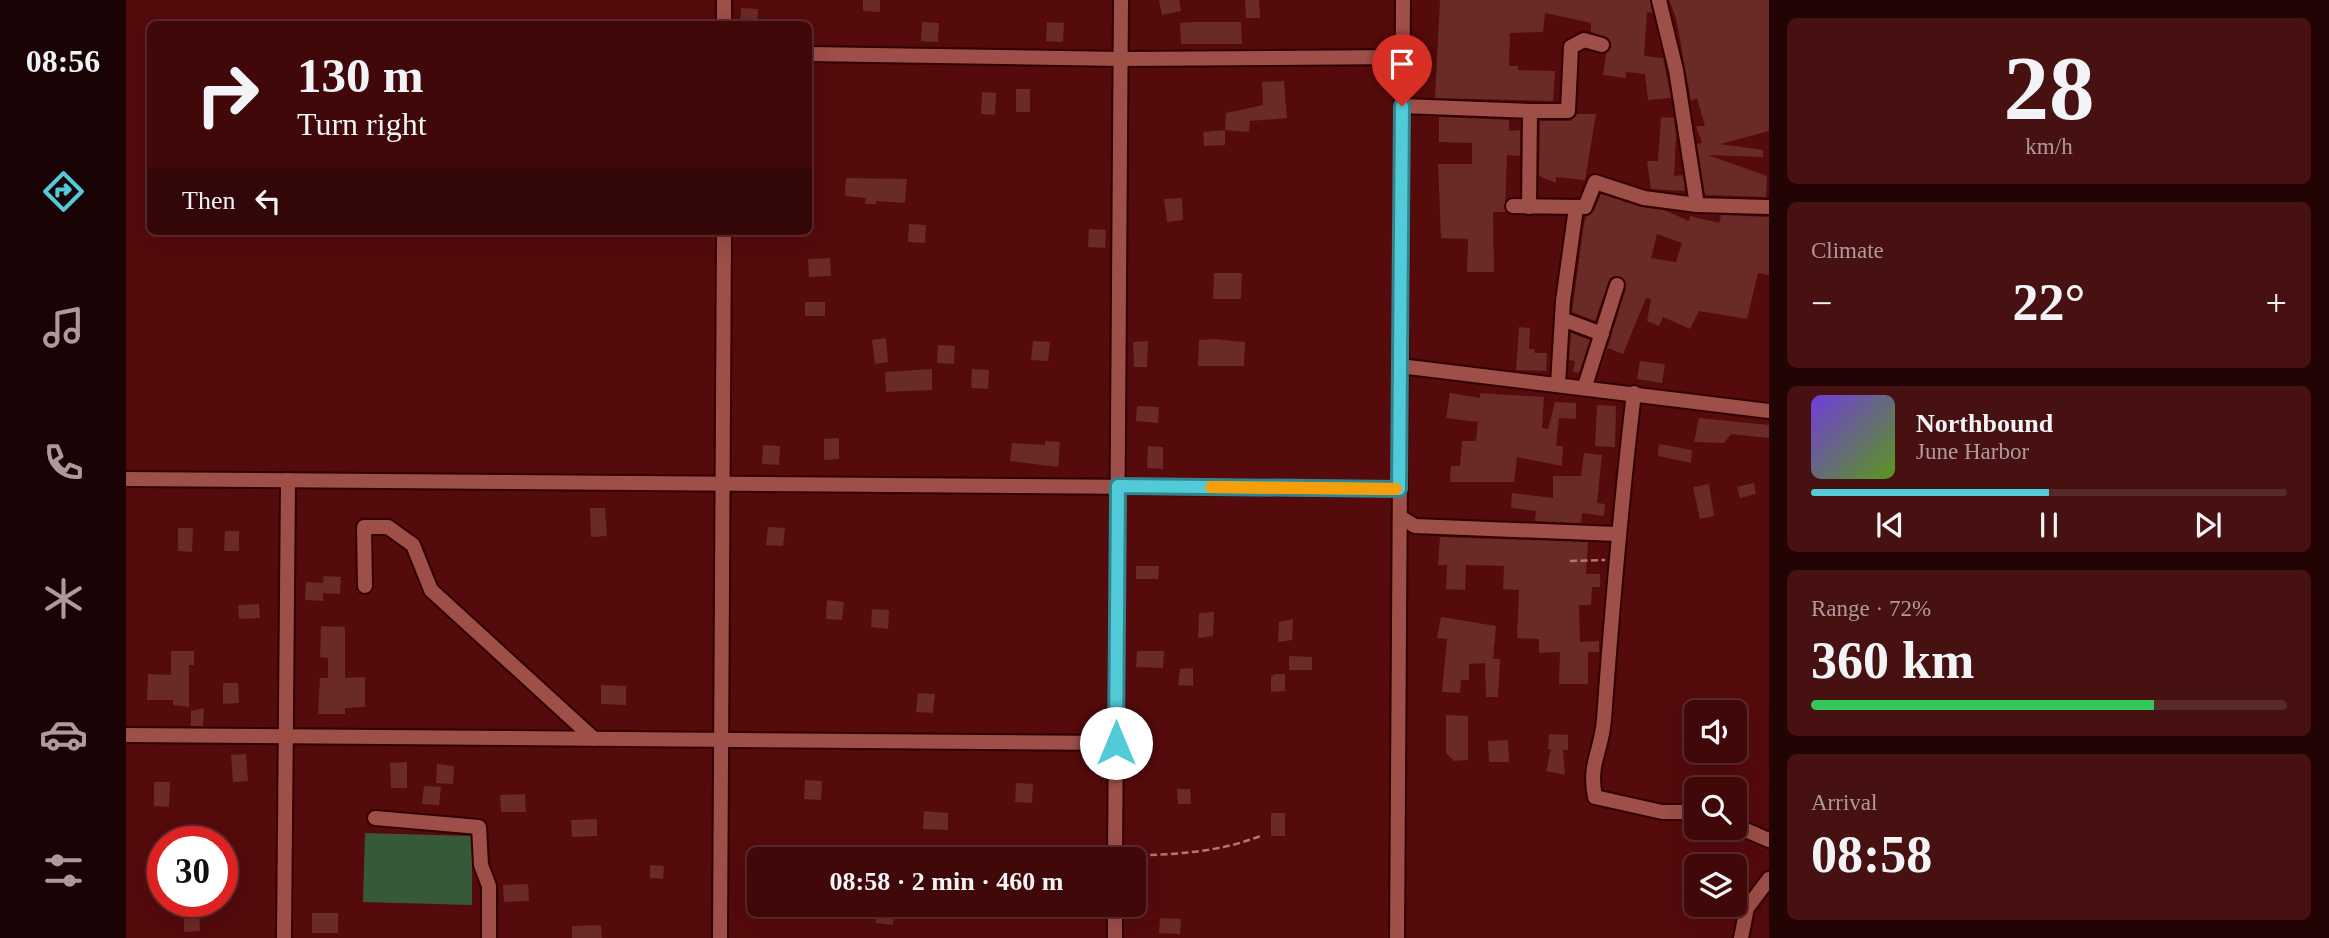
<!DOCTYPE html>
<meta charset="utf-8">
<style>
:root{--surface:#400809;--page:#471112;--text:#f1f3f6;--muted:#ae9a9c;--line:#59292a;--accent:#52cbd9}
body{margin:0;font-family:Georgia,serif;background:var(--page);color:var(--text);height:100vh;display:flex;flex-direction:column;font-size:26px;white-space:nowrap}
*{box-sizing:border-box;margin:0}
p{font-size:23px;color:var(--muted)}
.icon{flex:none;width:38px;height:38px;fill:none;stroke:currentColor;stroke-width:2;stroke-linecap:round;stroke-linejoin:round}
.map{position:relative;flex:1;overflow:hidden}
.side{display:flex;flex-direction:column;gap:18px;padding:18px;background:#230405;width:560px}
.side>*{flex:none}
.top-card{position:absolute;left:21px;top:21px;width:665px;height:214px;border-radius:10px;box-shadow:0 7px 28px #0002,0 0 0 2px var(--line);background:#400809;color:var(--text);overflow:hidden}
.fabs{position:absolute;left:1558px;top:700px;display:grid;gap:14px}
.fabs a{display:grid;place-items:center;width:63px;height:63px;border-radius:10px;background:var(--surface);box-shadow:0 7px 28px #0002,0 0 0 2px var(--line);font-size:35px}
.speed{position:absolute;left:21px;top:826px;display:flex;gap:14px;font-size:35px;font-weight:700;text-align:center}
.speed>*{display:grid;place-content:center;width:91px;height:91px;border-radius:50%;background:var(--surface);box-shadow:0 7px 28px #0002,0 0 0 2px var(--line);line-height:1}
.speed .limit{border:10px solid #d22;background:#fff;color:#111}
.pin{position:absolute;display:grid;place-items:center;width:60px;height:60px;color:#fff;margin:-72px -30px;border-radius:50% 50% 50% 0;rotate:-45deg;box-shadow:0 0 7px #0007}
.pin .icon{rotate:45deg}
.me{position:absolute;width:77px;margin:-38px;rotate:0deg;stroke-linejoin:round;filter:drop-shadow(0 0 5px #0008)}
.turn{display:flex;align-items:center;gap:24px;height:147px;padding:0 35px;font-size:32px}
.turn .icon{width:91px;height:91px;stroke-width:2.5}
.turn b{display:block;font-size:49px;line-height:60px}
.then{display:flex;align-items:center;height:66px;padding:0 35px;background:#0003;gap:14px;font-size:26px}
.big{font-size:52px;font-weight:600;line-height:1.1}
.side .tile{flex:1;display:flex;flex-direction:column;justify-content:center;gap:10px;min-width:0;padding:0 24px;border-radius:10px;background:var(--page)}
.side .dial{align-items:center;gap:0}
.dial b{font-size:91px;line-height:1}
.song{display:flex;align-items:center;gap:21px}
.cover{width:84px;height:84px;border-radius:10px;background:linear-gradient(135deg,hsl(260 70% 55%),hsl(90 70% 35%))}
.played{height:7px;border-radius:4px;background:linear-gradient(90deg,var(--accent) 50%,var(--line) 50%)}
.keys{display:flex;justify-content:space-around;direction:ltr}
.heat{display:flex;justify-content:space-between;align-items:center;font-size:38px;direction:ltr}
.charge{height:10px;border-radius:5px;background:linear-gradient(90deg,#34c759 72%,var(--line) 0)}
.trip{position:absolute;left:621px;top:847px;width:399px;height:70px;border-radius:10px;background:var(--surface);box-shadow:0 7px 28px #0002,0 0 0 2px var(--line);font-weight:600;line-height:70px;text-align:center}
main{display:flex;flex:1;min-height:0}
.dock{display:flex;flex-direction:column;width:126px;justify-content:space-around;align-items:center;background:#1a0304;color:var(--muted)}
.dock .icon{width:49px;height:49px}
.dock .selected{color:var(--accent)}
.dock b{font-size:32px;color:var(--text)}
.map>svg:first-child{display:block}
.green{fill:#365939}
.building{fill:#6a2a26;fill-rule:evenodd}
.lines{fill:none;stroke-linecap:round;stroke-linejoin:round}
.minor-casing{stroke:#310000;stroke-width:18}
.path{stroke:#b27674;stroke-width:2.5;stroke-dasharray:7 3.5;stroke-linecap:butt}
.minor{stroke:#9e4f48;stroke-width:14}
.route-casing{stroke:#35848d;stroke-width:18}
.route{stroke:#52cbd9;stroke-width:12}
.slow{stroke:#f59e0b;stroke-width:12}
</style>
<main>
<nav class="dock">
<b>08:56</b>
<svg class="icon selected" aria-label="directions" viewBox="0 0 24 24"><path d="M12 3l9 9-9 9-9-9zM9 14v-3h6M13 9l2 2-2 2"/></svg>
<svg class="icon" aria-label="music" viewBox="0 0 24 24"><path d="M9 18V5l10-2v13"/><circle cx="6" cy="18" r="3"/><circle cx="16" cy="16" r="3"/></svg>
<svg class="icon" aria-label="phone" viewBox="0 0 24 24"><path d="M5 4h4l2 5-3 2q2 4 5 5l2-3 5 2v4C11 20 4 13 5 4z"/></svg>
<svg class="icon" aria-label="climate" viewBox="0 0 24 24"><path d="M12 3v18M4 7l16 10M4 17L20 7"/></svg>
<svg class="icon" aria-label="car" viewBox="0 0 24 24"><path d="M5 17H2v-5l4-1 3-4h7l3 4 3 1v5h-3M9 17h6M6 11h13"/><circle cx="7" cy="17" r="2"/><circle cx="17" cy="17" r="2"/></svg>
<svg class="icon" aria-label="filters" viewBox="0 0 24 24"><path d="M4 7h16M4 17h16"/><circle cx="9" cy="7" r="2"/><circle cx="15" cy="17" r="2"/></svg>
</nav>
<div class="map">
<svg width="1643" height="938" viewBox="0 0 1643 938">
<rect width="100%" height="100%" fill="#550a0c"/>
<polygon class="green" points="239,833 346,836 346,905 237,902"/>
<g class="building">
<polygon points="737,0 754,0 754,12 737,11"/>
<polygon points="1033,0 1053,0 1055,11 1036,15"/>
<polygon points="1119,0 1133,0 1134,18 1120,18"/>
<polygon points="1314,0 1524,0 1526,13 1521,12 1518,56 1537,58 1545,98 1522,100 1519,74 1500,72 1500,78 1477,75 1480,54 1485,47 1483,39 1465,32 1465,23 1419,13 1417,32 1384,33 1383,66 1392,66 1392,70 1429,71 1427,101 1309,98"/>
<polygon points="1543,0 1643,0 1643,131 1594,144 1637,150 1637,157 1582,155 1641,176 1640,197 1579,195 1571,144 1576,143 1570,126 1579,126 1571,98 1565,101 1550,18"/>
<polygon points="615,8 632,9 631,24 614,24"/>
<polygon points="796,22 813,23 812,42 795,41"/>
<polygon points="921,22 938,23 937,42 920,41"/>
<polygon points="1068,22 1115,22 1116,44 1055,44 1054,23"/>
<polygon points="1158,81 1161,118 1124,121 1123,132 1099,130 1100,113 1137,105 1136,82"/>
<rect x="890" y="89" width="14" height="23"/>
<polygon points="856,92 870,93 869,115 855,114"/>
<polygon points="1451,114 1470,114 1459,180 1430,177 1430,183 1413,176 1414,121 1445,121"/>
<polygon points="1313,117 1383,120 1383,131 1394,130 1394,156 1381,155 1379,212 1367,212 1368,272 1341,272 1342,239 1315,238 1312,164 1346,164 1346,143 1313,142"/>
<polygon points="1535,117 1548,118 1550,135 1548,176 1557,175 1559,191 1525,189 1521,161 1532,161"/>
<polygon points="1099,130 1099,145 1078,146 1077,132"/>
<polygon points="720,178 781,179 779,203 750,201 750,204 739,204 740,198 719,196"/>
<path d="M1475,194L1515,207L1538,210L1563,221L1564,216L1593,223L1595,215L1643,217V275L1632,273L1621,319L1573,311L1564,329L1537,317L1533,326L1521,321L1525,299L1520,298L1497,354L1482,348L1473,375L1500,288L1498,279L1490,276L1484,278L1469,321L1446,312L1458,223L1460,217L1468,211ZM1531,234L1556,243L1550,262L1525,258Z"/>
<polygon points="1056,198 1057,220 1041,222 1038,199"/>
<polygon points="783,224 800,225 799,243 782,242"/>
<polygon points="963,229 980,230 979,248 962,247"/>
<polygon points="704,258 705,276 683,277 682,259"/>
<polygon points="1088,273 1116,273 1115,299 1087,299"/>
<rect x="679" y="302" width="20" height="14"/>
<polygon points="1393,327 1404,328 1403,349 1408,349 1409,353 1421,353 1420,371 1390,370"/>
<polygon points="1445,333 1464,340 1453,373 1447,371 1449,361 1443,360"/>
<polygon points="760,338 762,362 749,364 746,340"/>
<polygon points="1088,339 1119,342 1118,366 1072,366 1073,340"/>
<polygon points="907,341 924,342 922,361 905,360"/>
<polygon points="1022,341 1021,367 1008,367 1007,342"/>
<polygon points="812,345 829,346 828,364 811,363"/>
<polygon points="1514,361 1539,364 1536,383 1511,379"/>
<polygon points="806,369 806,390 760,392 759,372"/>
<polygon points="846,369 863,370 862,389 845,388"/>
<polygon points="1324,393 1354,398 1354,393 1418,397 1416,428 1422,429 1429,402 1450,403 1450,419 1433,418 1430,446 1437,446 1436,466 1391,457 1388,482 1324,482 1325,466 1334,466 1336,441 1350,441 1352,422 1320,418"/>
<polygon points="1471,405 1490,406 1489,447 1469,446"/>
<polygon points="1011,406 1033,407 1032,423 1010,421"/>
<polygon points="1573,418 1643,425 1643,438 1605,434 1598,443 1568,442"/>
<polygon points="713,438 713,459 698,460 698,439"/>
<polygon points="919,441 934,442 932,467 884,461 886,443 919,445"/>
<polygon points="1533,444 1566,450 1565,463 1532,456"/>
<polygon points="637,445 654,446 653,465 636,464"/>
<polygon points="1022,446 1037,447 1037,469 1021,468"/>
<polygon points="1458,453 1476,455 1471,503 1479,504 1478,516 1456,513 1455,523 1409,521 1410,511 1385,508 1386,493 1427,498 1427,476 1455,476"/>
<polygon points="1628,483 1630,494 1614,498 1611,487"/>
<polygon points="1583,484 1588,516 1574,519 1567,487"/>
<polygon points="464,508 479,508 481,536 465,537"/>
<polygon points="642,527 659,528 657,546 640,545"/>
<polygon points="52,528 67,528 66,552 52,551"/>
<polygon points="99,531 113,531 113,551 98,551"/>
<polygon points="1314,537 1462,542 1460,574 1474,574 1474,587 1466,587 1465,605 1453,605 1454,642 1473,641 1473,652 1462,652 1462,684 1433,684 1434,652 1413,653 1413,639 1391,638 1393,590 1377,589 1378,566 1340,565 1339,590 1320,589 1321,565 1312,565"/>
<polygon points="1010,566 1033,566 1032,579 1010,579"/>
<polygon points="198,576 215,577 214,594 197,593 197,601 179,600 180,582 197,583"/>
<polygon points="701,600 718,602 716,620 700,619"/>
<polygon points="133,604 134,618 113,619 112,605"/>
<polygon points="746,609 763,610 762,629 745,627"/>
<polygon points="1088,612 1087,636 1072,638 1073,613"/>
<polygon points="1315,617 1370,626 1367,659 1374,659 1372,697 1360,697 1359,663 1343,664 1343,680 1335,680 1334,693 1316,692 1321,639 1311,638"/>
<polygon points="1167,619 1166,640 1152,642 1153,622"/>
<polygon points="195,626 219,627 219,678 239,677 239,707 219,708 219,714 192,714 194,678 202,678 202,658 194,657"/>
<polygon points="45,651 68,651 68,665 63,665 63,707 47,705 47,700 21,700 22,674 45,675"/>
<polygon points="1011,651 1038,651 1037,668 1010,667"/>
<polygon points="1163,656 1186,657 1186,670 1163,670"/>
<polygon points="1067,668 1067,686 1052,685 1054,669"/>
<polygon points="1150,674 1159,674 1159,691 1145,692 1145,676"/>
<polygon points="97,683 112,683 113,703 97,704"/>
<polygon points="475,685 500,686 500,705 475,704"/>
<polygon points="792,693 809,694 807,713 790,712"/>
<polygon points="78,708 77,726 65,726 65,711"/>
<polygon points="1320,715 1342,716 1342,760 1328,761 1320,753"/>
<polygon points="1423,734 1442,735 1442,750 1437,750 1439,775 1420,771 1425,749 1422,749"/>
<polygon points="1382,740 1383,762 1363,762 1362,741"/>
<polygon points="120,754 122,781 107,782 105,755"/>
<polygon points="281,762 281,788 265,788 264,763"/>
<polygon points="311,764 328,766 327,784 310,783"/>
<polygon points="679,780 696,781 695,800 678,799"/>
<polygon points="28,782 44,782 43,807 28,806"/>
<polygon points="890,783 907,784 906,803 889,802"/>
<polygon points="298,786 315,787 313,805 296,804"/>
<polygon points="1051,789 1064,789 1065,804 1052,804"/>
<polygon points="399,794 400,812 375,812 374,795"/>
<polygon points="798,811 822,813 822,830 797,829"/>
<rect x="1145" y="813" width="14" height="23"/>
<polygon points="471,819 471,836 446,837 445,820"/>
<polygon points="524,865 538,866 537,879 524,878"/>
<polygon points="402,884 403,901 378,902 377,885"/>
<polygon points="751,905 768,906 767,925 750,923"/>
<polygon points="58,912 73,912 74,931 58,932"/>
<rect x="186" y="913" width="26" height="20"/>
<polygon points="1034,918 1055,919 1054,934 1033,933"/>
<polygon points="475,925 476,938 446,938 446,926"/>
</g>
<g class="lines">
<g class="minor-casing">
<g id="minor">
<polyline points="1533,0 1550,70 1571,205 1643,207"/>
<polyline points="598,24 598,0"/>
<polyline points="682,54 995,59 1277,57"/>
<polyline points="1276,106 1404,111 1403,207"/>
<polyline points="1404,111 1442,111 1445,47 1458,40 1476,45"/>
<polyline points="1387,206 1459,207 1469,182 1518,198 1571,205"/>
<polyline points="1436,319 1476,334"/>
<polyline points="1274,366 1643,411"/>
<polyline points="1432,384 1437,301 1450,208"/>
<polyline points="1459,386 1491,285"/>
<path d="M1508,393C1495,502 1486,610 1478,719C1476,751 1462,763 1469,797L1536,812H1570"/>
<polyline points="0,479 1273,489"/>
<polyline points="1274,517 1289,526 1491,534"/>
<polyline points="239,586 238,527 262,527 287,545 305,590 468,739"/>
<polyline points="0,735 990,743"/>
<polyline points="249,818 353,827 355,865 363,886 363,938"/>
<polyline points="1608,825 1643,840"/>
<polyline points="989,859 995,0"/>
<polyline points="158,938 162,480"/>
<polyline points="594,938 598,231"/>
<polyline points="989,938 989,905"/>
<polyline points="1271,938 1277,0"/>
<polyline points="1615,938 1621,908 1643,879"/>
</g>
</g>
<g class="path">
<polyline points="1444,561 1479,560"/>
<path d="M1003,856C1050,854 1092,853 1137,835"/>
</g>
<use href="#minor" class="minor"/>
</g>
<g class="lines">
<g class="route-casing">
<polyline id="route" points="990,743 992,486 1273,489 1276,106"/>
</g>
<use href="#route" class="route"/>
<polyline class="slow" points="1085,487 1270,489"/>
</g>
</svg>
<div class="fabs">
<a><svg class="icon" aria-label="sound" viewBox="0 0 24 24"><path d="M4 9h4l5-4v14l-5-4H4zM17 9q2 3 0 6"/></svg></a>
<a><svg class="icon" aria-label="search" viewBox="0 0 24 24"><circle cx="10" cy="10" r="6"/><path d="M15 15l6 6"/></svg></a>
<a><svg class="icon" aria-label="layers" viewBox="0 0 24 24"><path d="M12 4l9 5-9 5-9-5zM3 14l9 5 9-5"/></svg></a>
</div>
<div class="speed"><div class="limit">30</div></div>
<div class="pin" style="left:1276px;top:106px;background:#d93025"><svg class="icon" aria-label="arrive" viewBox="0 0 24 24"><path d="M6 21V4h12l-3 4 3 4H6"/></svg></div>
<svg class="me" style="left:990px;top:743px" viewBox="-20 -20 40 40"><circle r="19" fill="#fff"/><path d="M0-13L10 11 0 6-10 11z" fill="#52cbd9"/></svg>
<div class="trip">08:58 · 2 min · 460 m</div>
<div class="top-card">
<div class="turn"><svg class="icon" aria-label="right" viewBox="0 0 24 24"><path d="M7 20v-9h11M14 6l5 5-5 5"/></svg><div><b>130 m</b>Turn right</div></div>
<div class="then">Then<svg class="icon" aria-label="left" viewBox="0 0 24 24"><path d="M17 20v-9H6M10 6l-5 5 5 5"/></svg></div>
</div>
</div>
<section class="side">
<div class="tile dial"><b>28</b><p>km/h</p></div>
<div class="tile"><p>Climate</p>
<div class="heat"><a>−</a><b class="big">22°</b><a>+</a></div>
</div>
<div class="tile">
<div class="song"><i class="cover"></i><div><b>Northbound</b><p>June Harbor</p></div></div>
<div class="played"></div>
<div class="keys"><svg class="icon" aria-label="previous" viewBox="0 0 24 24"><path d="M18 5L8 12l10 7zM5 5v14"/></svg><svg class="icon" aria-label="pause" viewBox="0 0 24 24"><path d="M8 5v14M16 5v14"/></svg><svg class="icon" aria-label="next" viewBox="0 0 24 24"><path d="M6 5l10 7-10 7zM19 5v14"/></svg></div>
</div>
<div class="tile"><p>Range · 72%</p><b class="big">360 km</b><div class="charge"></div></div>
<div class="tile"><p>Arrival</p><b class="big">08:58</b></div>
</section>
</main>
